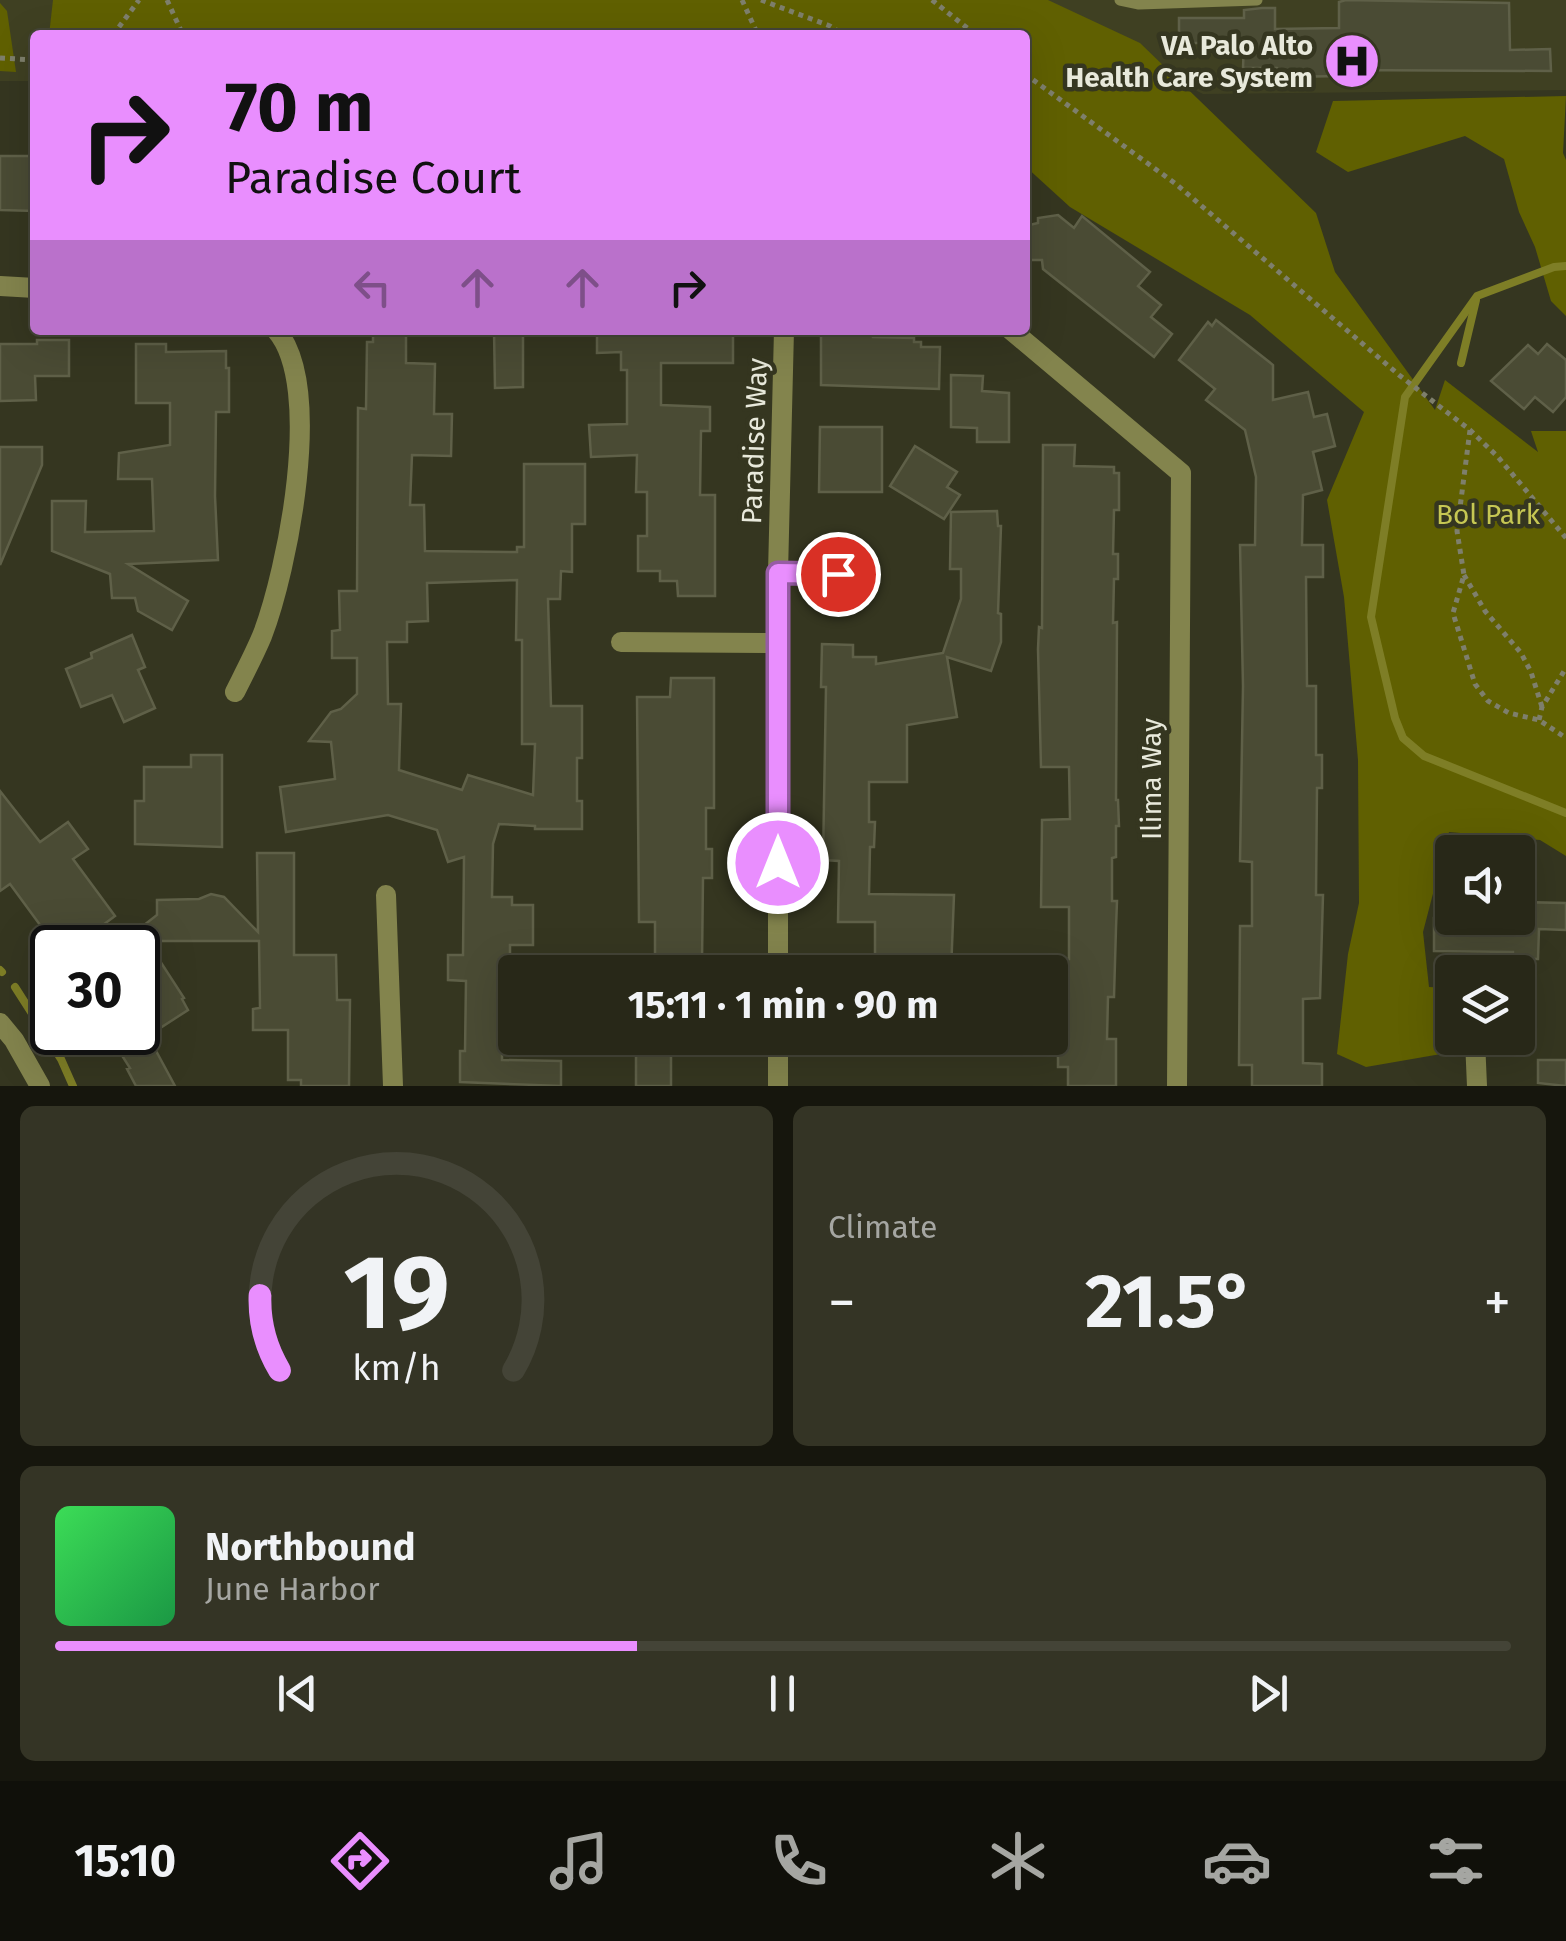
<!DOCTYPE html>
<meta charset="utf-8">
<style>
:root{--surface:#282818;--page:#343425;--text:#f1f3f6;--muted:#a5a6a2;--line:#444437;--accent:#e98efe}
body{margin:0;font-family:"Fira Sans",sans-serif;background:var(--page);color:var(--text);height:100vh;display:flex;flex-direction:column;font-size:38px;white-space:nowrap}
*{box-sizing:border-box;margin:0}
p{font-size:32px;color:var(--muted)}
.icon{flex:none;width:55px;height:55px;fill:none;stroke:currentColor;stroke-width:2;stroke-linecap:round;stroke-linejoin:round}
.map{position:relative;height:1086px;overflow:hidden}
.details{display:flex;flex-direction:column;gap:20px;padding:20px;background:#16160d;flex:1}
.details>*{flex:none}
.top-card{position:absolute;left:30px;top:30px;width:1000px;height:305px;border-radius:10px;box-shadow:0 10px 40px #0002,0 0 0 2px var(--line);background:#e98efe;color:#111;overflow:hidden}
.fabs{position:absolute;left:1435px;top:835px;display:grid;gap:20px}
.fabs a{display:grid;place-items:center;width:100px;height:100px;border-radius:10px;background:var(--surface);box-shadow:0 10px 40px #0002,0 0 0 2px var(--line);font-size:50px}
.speed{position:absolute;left:30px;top:925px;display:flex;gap:20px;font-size:50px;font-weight:700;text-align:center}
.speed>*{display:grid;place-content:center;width:130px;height:130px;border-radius:50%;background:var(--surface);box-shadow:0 10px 40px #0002,0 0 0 2px var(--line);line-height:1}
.speed .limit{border:5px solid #111;border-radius:15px;background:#fff;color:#111}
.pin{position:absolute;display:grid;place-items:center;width:85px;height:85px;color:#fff;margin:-42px;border:5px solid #fff;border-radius:50%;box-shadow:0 2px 10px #0007}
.me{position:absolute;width:110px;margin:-55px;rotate:0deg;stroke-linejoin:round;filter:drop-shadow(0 0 8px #0008)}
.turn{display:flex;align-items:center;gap:35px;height:210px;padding:0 30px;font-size:45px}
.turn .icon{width:130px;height:130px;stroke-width:2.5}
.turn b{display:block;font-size:70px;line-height:85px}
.lanes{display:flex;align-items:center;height:95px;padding:0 30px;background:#0003;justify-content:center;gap:50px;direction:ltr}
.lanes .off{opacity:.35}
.big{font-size:75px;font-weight:700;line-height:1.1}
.details .tile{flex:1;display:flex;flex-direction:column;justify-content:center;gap:15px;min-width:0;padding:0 35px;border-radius:15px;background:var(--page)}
.details .dial{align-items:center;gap:0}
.dial svg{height:260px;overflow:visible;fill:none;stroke:var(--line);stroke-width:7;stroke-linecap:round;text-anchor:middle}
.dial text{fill:var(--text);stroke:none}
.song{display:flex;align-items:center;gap:30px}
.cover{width:120px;height:120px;border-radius:15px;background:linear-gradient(135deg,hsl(130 70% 55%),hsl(140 70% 35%))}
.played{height:10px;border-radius:5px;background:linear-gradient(90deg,var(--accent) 40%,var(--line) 40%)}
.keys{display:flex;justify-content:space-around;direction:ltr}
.heat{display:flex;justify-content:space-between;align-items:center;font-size:55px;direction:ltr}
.details .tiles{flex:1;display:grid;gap:20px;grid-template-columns:1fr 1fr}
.tile:last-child{grid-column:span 2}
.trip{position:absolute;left:498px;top:955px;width:570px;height:100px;border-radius:10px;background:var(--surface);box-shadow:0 10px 40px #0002,0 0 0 2px var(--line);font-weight:700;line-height:100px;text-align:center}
.menu{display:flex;height:160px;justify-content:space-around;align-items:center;background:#10100a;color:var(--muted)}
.menu .icon{width:70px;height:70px}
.menu .active{color:var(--accent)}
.menu b{font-size:45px;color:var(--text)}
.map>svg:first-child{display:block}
.built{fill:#3f4022}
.green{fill:#606001}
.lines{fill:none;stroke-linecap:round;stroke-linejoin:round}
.stream{stroke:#7e7e26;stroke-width:8}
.building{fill:#4a4b34;stroke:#5f6048;stroke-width:2.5;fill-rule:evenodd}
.path{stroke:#7e7f6c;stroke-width:5;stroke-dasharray:5 5;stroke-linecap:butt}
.service{stroke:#83844d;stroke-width:11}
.minor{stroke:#83844d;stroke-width:20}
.route-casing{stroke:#975ca5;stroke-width:25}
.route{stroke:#e98efe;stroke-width:18}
.labels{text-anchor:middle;stroke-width:9;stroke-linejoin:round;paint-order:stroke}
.poi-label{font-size:28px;font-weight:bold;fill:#e8e9db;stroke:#353620;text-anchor:end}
.street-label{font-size:28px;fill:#e8e9db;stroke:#353620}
.park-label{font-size:28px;fill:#c6c753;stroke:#353620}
</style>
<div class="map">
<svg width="1566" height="1086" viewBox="0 0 1566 1086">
<rect width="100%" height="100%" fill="#353620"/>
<g class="built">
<polygon points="0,0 54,0 49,35 35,35 35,81 0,81"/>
<polygon points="1036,0 1566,0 1566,90 1203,94 1081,33"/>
</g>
<g class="green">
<polygon points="53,0 1048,0 1140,43 1316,213 1335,272 1435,410 1445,380 1538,452 1531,431 1566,431 1566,856 1540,840 1449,832 1423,932 1429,987 1452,988 1452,1038 1472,1038 1441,1054 1366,1067 1337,1054 1348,954 1359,903 1358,760 1344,597 1327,500 1364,412 1250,315 1070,207 1025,166 1025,35 49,35"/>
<polygon points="0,3 7,11 16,72 0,71"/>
<polygon points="1566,96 1563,153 1566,160 1566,316 1551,301 1535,247 1519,212 1504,159 1465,136 1348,172 1316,152 1333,101"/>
</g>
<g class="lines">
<g class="stream">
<polyline points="1566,266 1554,267 1477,296 1405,397 1371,617 1395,718 1403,738 1424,756 1566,813"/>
<polyline points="1461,363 1476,300"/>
<polyline points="0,970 2,972"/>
<polyline points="15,987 61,1059 73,1086"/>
</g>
</g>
<g class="building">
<polygon points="1346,0 1509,3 1510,50 1550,49 1551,71 1341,70 1341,76 1284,77 1277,68 1243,68 1244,43 1179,43 1179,18 1244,18 1244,10 1262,8 1275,8 1275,29 1339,28 1339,2"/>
<polygon points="0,156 35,156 35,211 0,210"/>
<polygon points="1058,215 1074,228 1082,216 1150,272 1138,286 1161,305 1151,317 1172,334 1154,357 1043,269 1042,260 1030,260 1025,226 1038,223 1038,218"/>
<polygon points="1216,320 1273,365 1273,400 1308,392 1314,417 1327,414 1335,446 1313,452 1322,490 1303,495 1302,545 1323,545 1323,577 1306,577 1307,686 1316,686 1316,755 1322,755 1322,788 1317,788 1316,895 1323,895 1320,998 1303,999 1303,1063 1322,1064 1322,1086 1252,1086 1252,1065 1239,1065 1240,926 1252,926 1252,862 1240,861 1243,686 1240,545 1255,545 1256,477 1245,430 1206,400 1215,389 1179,360 1208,322 1212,326"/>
<path d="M373,330H406V363L435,364L434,414H452L451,456L412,455L410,505H424L425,551L517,552V547H524V464H585V524H572V572L561,571L560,599H548L551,706H582V758H577V801H582V829H535V826L499,824L493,844L492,897H512V905H533V945H510V983H503L502,1060L561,1061V1086L460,1082V1051H465L466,981L448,980V955H463L464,857L448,862L437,830L388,815L286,832L280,787L335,779L331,742L309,741L331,712L341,709L357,694V658H332V631L340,630L339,591H357L358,408L366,409L367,342H373ZM517,580L516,640H522V744H535L533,795L468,775L462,790L399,770L401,704H388L387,642H407V622L428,621L427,583Z"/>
<polygon points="494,330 523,330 523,387 495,388"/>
<polygon points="597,330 733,330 733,363 661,363 661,405 710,407 710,431 701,431 700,495 715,495 715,596 678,596 677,581 660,581 660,571 638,571 638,536 647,536 647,492 636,492 637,455 591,457 589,425 627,424 627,370 621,370 621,352 597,353"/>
<polygon points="821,330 873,330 873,337 914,338 914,342 921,342 921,347 940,347 939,389 821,385"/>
<polygon points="37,340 69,340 69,376 35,376 36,400 0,401 0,344 37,344"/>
<polygon points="136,344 166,344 166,352 226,351 226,368 229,368 229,412 216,412 215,496 218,560 128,564 188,601 172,630 138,611 135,598 112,598 110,574 52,551 52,501 86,501 85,532 154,531 152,479 118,479 119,453 170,445 170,403 136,403"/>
<polygon points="1547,344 1566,360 1566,397 1553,412 1535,397 1524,409 1491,381 1528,345 1538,354"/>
<polygon points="951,375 983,376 982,391 1009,393 1009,442 977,442 977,428 951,427"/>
<polygon points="820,427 882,427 882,492 819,492"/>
<polygon points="1043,445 1075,445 1074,466 1114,467 1114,473 1119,473 1119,510 1114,510 1113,554 1118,554 1118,579 1114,579 1113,623 1117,622 1116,800 1118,800 1119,826 1116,826 1116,857 1112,858 1112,901 1117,901 1116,928 1114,997 1108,997 1107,1039 1116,1039 1116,1086 1068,1086 1068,1067 1058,1067 1058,1040 1050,1040 1050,959 1069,959 1069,907 1041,907 1042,820 1070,819 1069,767 1041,767 1038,649 1039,627 1042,628"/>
<polygon points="915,446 957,472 947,487 960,495 944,519 890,486"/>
<polygon points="0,447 42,447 42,465 0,565"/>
<polygon points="997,511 998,526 1001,526 998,613 1001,614 1001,642 991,671 947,657 957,717 907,725 907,782 869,782 869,822 875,822 874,847 870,847 869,894 954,895 951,972 875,972 875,922 838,922 839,861 823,860 826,687 821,687 822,644 853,645 853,657 876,657 876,664 943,653 961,599 961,569 950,569 951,512"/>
<polygon points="132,635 145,667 138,670 155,708 124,722 112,695 81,707 66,669 92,658 91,653"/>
<polygon points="671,678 714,678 714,808 706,808 706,849 712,849 712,878 703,878 702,962 655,962 655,922 639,922 637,697 670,697"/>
<polygon points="191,755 222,755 222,847 135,844 135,801 144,801 144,767 191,767"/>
<polygon points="0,791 40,842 68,822 88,849 73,859 115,916 72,948 57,948 10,884 0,891"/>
<polygon points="257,853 294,853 294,955 336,955 337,1000 350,1000 349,1086 301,1086 301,1080 288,1080 288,1030 253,1030 253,1009 260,1008 259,941 147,941 184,998 182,999 188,1010 148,1036 175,1086 136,1086 127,1069 130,1068 107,1032 138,1032 138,941 123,941 138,930 138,926 139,929 157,915 157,900 199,899 211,894 224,897 258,932"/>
<polygon points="1518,902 1566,903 1566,930 1539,929 1538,959 1513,959 1513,952 1434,951 1434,918 1518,918"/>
<rect x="636" y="1038" width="35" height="48"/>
<polygon points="1538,1060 1566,1060 1566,1086 1538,1083"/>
</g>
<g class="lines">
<g class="path">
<polyline points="167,0 183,35"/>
<polyline points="742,0 758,35"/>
<polyline points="761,0 830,26 844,35"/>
<polyline points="932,0 976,35"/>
<polyline points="113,35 139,0"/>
<polyline points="0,58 35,60"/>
<polyline points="1025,74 1176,184 1399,375 1470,430 1498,457 1566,538"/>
<polyline points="1470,430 1457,531 1464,575 1453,613 1475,684 1488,701 1509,713 1539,720 1566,738"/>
<polyline points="1464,575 1485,611 1521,653 1531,672 1542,707"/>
<polyline points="1539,720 1542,707 1566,668"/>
</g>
<polyline class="service" points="1120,0 1139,4 1257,0"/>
<g class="minor">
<polyline points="0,286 35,288"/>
<polyline points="1011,330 1181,473 1177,1086"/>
<polyline points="778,573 869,575"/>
<polyline points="621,642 779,643"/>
<path d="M235,692C244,674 254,655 262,636C287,572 325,386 276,330"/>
<polyline points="386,895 393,1086"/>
<polyline points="778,972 778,573 784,330"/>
<polyline points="0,1023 14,1040 40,1086"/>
<polyline points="1475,1040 1477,1086"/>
<polyline points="778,1086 778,1038"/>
</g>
</g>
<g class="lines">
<g class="route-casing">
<polyline id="route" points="778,863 778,573 838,574"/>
</g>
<use href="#route" class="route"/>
</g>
<defs>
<g id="hospital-disc" transform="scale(2.875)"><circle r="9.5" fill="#e98efe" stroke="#353620"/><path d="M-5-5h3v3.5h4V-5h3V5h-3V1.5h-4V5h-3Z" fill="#111"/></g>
</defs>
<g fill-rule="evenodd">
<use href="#hospital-disc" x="1352" y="61"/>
</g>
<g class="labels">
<g class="poi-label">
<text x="1313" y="55">VA Palo Alto<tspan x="1313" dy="32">Health Care System</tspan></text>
</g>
<g class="street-label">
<text transform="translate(754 441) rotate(-88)" y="10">Paradise Way</text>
<text transform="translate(1151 779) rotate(-90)" y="10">Ilima Way</text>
</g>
<g class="park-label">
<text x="1488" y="524">Bol Park</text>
</g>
</g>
</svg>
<div class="fabs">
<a><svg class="icon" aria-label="sound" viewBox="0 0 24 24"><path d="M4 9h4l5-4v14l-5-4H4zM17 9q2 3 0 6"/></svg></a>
<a><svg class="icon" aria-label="layers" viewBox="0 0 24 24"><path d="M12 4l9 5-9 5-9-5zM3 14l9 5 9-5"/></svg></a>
</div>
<div class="speed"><div class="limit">30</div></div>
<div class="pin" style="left:838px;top:574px;background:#d93025"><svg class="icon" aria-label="arrive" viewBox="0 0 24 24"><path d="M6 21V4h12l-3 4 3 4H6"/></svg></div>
<svg class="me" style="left:778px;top:863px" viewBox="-20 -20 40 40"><circle r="17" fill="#e98efe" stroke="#fff" stroke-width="3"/><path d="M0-11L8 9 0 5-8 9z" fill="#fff"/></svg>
<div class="trip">15:11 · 1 min · 90 m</div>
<div class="top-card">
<div class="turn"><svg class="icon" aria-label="right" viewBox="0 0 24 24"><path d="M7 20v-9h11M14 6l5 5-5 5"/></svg><div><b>70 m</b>Paradise Court</div></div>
<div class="lanes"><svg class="icon off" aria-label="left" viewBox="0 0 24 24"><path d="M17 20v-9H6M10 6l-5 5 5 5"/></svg><svg class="icon off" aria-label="ahead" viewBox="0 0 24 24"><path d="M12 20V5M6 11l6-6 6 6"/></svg><svg class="icon off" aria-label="ahead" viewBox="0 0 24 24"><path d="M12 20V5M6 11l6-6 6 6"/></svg><svg class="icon" aria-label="right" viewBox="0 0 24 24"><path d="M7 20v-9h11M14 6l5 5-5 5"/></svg></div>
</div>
</div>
<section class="details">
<div class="tiles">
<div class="tile dial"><svg viewBox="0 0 100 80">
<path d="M14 69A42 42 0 1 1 86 69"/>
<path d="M14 69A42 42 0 0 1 8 46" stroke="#e98efe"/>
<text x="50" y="56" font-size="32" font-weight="700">19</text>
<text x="50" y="72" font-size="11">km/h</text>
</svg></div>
<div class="tile"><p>Climate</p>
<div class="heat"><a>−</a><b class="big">21.5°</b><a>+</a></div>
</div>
<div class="tile">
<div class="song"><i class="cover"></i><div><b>Northbound</b><p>June Harbor</p></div></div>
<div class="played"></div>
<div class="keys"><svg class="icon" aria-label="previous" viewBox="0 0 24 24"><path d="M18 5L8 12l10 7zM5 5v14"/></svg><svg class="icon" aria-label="pause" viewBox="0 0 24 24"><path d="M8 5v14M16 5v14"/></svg><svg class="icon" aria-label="next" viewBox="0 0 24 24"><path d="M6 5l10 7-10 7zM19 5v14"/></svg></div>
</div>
</div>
</section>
<nav class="menu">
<b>15:10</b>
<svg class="icon active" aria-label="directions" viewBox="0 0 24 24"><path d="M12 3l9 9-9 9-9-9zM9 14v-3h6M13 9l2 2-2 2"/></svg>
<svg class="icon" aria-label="music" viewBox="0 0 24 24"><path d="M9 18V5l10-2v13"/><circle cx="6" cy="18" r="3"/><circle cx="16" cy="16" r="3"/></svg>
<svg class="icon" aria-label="phone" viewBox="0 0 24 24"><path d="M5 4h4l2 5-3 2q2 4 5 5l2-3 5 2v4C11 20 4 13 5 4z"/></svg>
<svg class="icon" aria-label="climate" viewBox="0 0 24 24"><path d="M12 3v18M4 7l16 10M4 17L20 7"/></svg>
<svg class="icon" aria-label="car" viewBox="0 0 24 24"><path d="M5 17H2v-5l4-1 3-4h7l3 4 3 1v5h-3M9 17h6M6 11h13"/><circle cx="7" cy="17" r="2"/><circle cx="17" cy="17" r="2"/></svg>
<svg class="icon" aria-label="filters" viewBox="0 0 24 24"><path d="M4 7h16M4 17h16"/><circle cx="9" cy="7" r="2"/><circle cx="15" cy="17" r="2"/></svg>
</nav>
